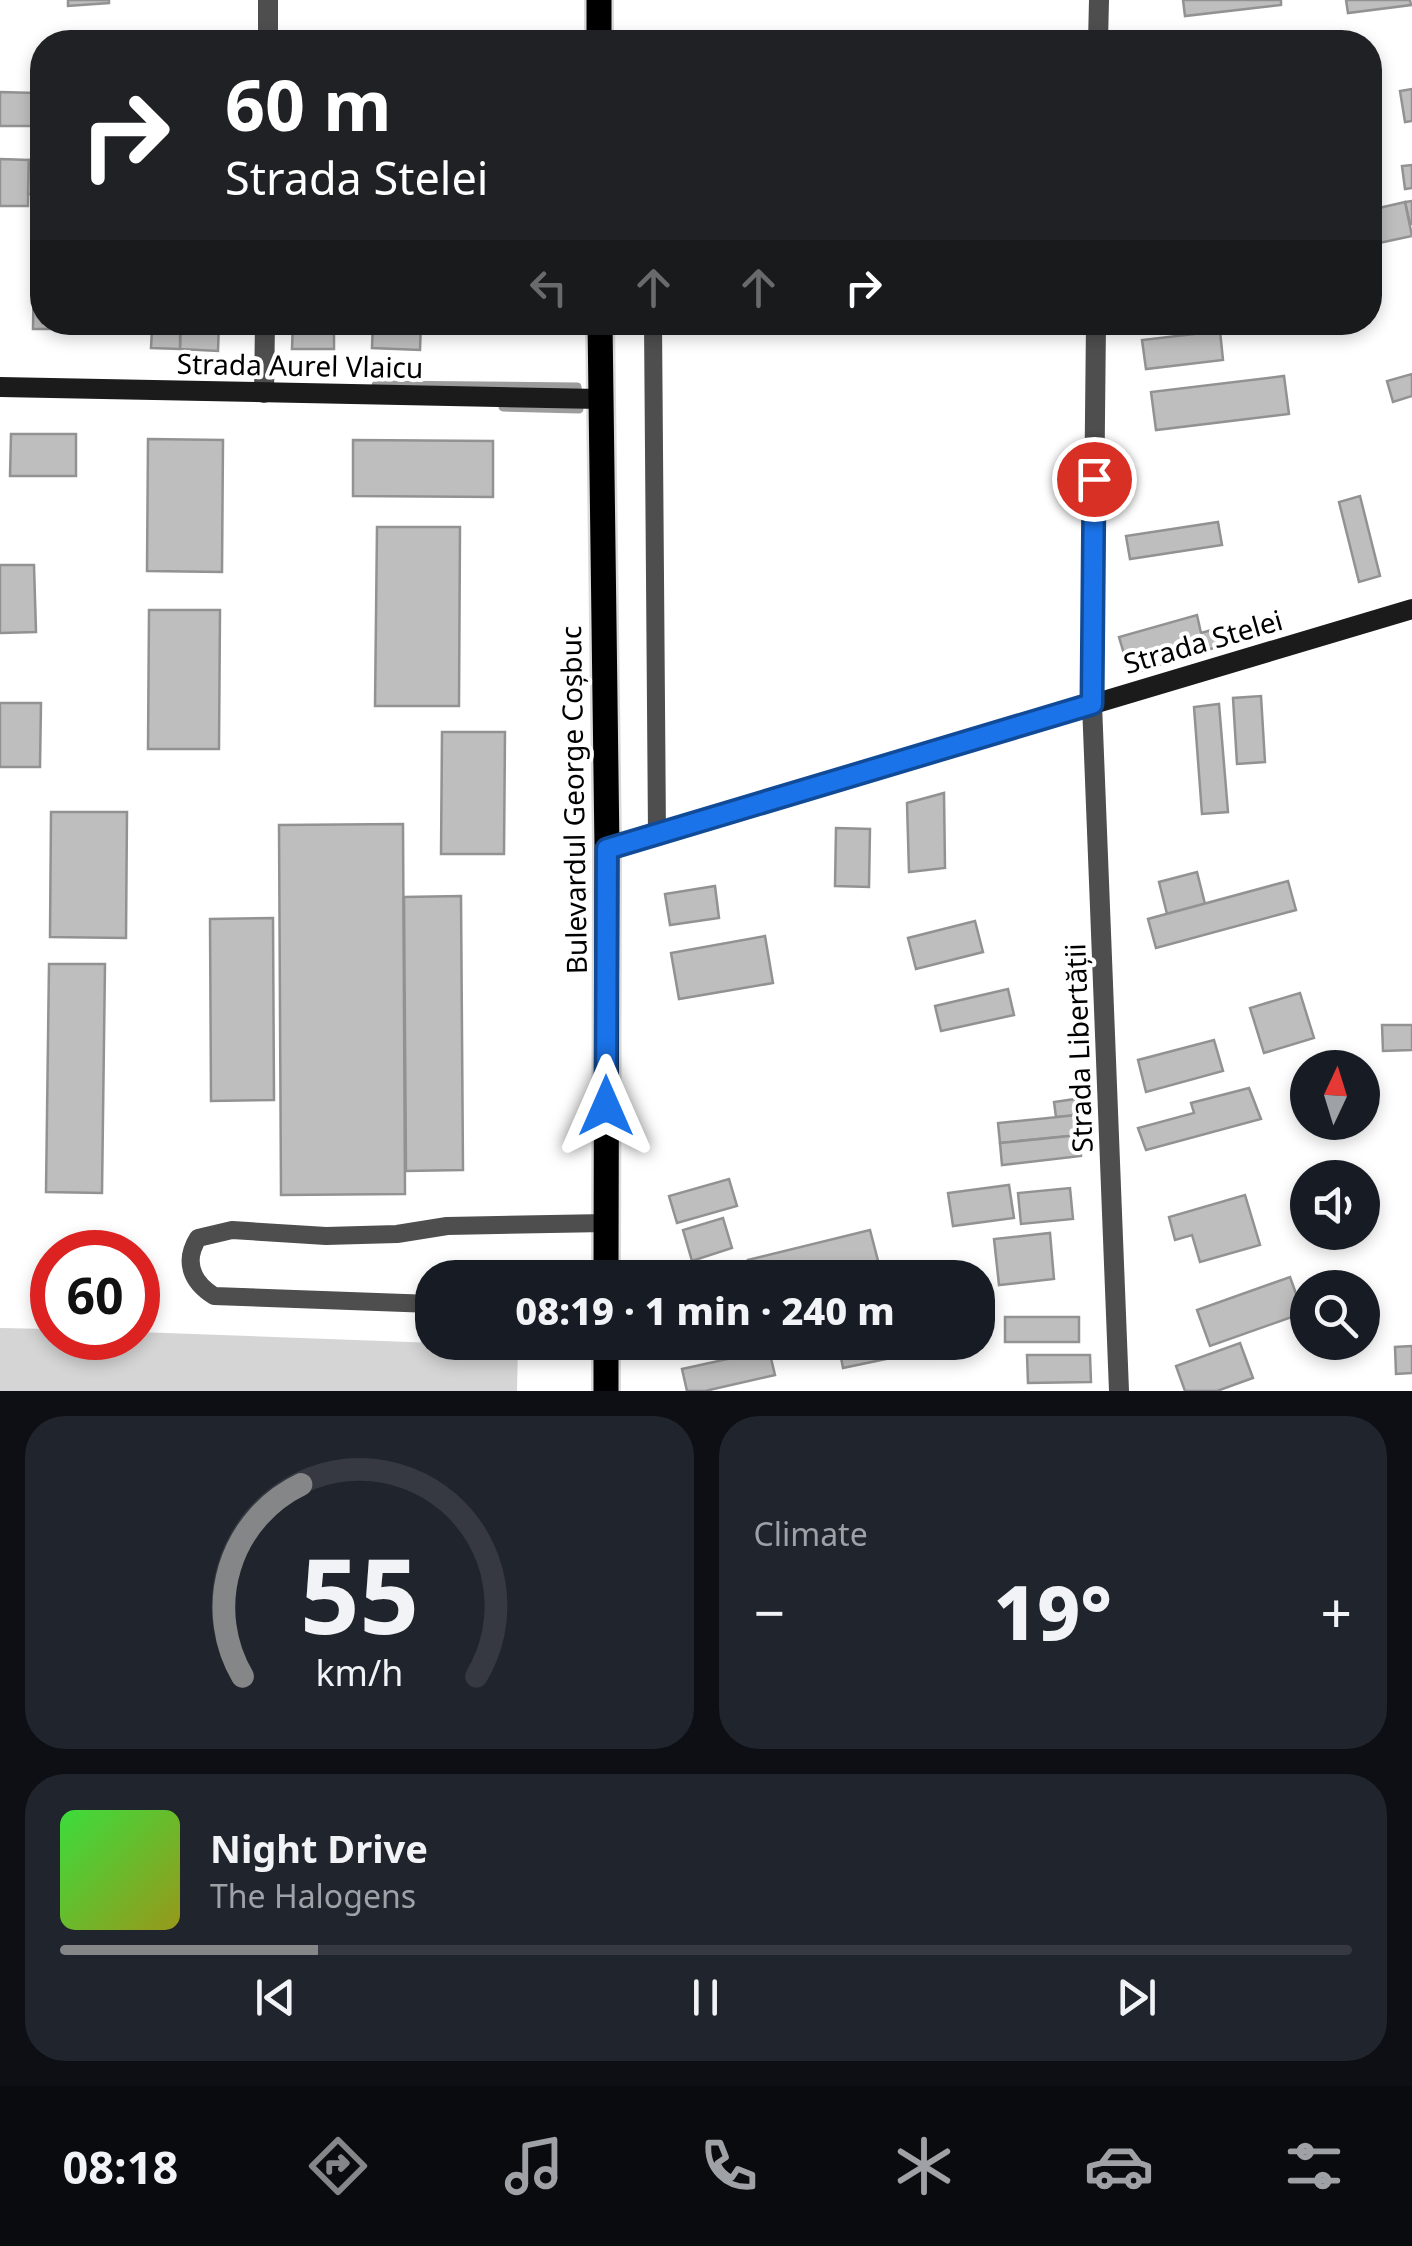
<!DOCTYPE html>
<meta charset="utf-8">
<style>
:root{--surface:#171b24;--page:#20242c;--text:#f1f3f6;--muted:#9ea1a6;--line:#363941;--accent:#858687}
body{margin:0;font-family:"Noto Sans",sans-serif;background:var(--page);color:var(--text);height:100vh;display:flex;flex-direction:column;font-size:38px;white-space:nowrap}
*{box-sizing:border-box;margin:0}
p{font-size:32px;color:var(--muted)}
.icon{flex:none;width:55px;height:55px;fill:none;stroke:currentColor;stroke-width:2;stroke-linecap:round;stroke-linejoin:round}
.map{position:relative;height:1391px;overflow:hidden}
.side{display:flex;flex-direction:column;gap:25px;padding:25px;background:#0d0f14;flex:1}
.side>*{flex:none}
.top-card{position:absolute;left:30px;top:30px;width:1352px;height:305px;border-radius:40px;box-shadow:0 5px 15px #0003;background:#202124;color:#fff;overflow:hidden}
.needle{width:65px;rotate:4deg}
.fabs{position:absolute;left:1290px;top:1050px;display:grid;gap:20px}
.fabs a{display:grid;place-items:center;width:90px;height:90px;border-radius:50%;background:var(--surface);box-shadow:0 5px 15px #0003;font-size:50px}
.speed{position:absolute;left:30px;top:1230px;display:flex;gap:20px;font-size:50px;font-weight:700;text-align:center}
.speed>*{display:grid;place-content:center;width:130px;height:130px;border-radius:50%;background:var(--surface);box-shadow:0 5px 15px #0003;line-height:1}
.speed .limit{border:15px solid #d22;background:#fff;color:#111}
.pin{position:absolute;display:grid;place-items:center;width:85px;height:85px;color:#fff;margin:-42px;border:5px solid #fff;border-radius:50%;box-shadow:0 2px 10px #0007}
.me{position:absolute;width:110px;margin:-55px;rotate:0deg;stroke-linejoin:round;filter:drop-shadow(0 0 8px #0008)}
.turn{display:flex;align-items:center;gap:35px;height:210px;padding:0 30px;font-size:45px}
.turn .icon{width:130px;height:130px;stroke-width:2.5}
.turn b{display:block;font-size:70px;line-height:85px}
.lanes{display:flex;align-items:center;height:95px;padding:0 30px;background:#0003;justify-content:center;gap:50px;direction:ltr}
.lanes .off{opacity:.35}
.big{font-size:75px;font-weight:800;line-height:1.1}
.side .card{flex:1;display:flex;flex-direction:column;justify-content:center;gap:15px;min-width:0;padding:0 35px;border-radius:40px;background:var(--page)}
.side .dial{align-items:center;gap:0}
.dial svg{height:260px;overflow:visible;fill:none;stroke:var(--line);stroke-width:7;stroke-linecap:round;text-anchor:middle}
.dial text{fill:var(--text);stroke:none}
.song{display:flex;align-items:center;gap:30px}
.cover{width:120px;height:120px;border-radius:15px;background:linear-gradient(135deg,hsl(120 70% 55%),hsl(60 70% 35%))}
.played{height:10px;border-radius:5px;background:linear-gradient(90deg,var(--accent) 20%,var(--line) 20%)}
.keys{display:flex;justify-content:space-around;direction:ltr}
.heat{display:flex;justify-content:space-between;align-items:center;font-size:55px;direction:ltr}
.side .tiles{flex:1;display:grid;gap:25px;grid-template-columns:1fr 1fr}
.card:last-child{grid-column:span 2}
.trip{position:absolute;left:415px;top:1260px;width:580px;height:100px;border-radius:40px;background:var(--surface);box-shadow:0 5px 15px #0003;font-weight:800;line-height:100px;text-align:center}
.dock{display:flex;height:160px;justify-content:space-around;align-items:center;background:#090b0e;color:var(--muted)}
.dock .icon{width:70px;height:70px}
.dock .active{color:var(--accent)}
.dock b{font-size:45px;color:var(--text)}
.map>svg:first-child{display:block}
.green{fill:#d5d5d5}
.lines{fill:none;stroke-linecap:round;stroke-linejoin:round}
.stream{stroke:#9c9c9c;stroke-width:9}
.building{fill:#bebebe;stroke:#929292;stroke-width:2.5}
.primary-casing{stroke:#dbdbdb;stroke-width:30}
.lane{stroke:#4e4e4e;stroke-width:18}
.street{stroke:#4e4e4e;stroke-width:20}
.secondary{stroke:#1b1b1b;stroke-width:20}
.primary{stroke:#000;stroke-width:25}
.route-casing{stroke:#114b97;stroke-width:25}
.route{stroke:#1a73e8;stroke-width:18}
.labels{text-anchor:middle;stroke-width:8;stroke-linejoin:round;paint-order:stroke}
.street-label{font-size:28px;fill:#000;stroke:#fff}
</style>
<div class="map">
<svg width="1412" height="1391" viewBox="0 0 1412 1391">
<rect width="100%" height="100%" fill="#fff"/>
<polygon class="green" points="0,1328 52,1329 52,1338 138,1338 138,1332 518,1346 517,1391 0,1391"/>
<g class="lines">
<polyline class="stream" points="376,385 577,387 579,409 503,407"/>
</g>
<g class="building">
<polygon points="68,0 109,0 109,3 68,6"/>
<polygon points="1183,0 1281,0 1281,5 1185,16"/>
<polygon points="1346,0 1410,0 1411,5 1348,13"/>
<polygon points="1412,89 1412,121 1405,122 1400,91"/>
<polygon points="0,92 36,93 36,126 0,126"/>
<polygon points="0,159 29,160 28,206 0,206"/>
<polygon points="29,160 42,160 42,194 28,194"/>
<polygon points="1412,165 1412,188 1405,189 1402,166"/>
<polygon points="1412,201 1412,224 1410,224 1405,202"/>
<polygon points="1405,202 1412,236 1370,245 1370,210"/>
<polygon points="34,267 42,267 42,322 68,322 68,329 33,329"/>
<polygon points="135,322 181,322 180,330 135,329"/>
<polygon points="181,322 219,322 218,351 180,349"/>
<polygon points="293,322 334,322 334,349 292,349"/>
<polygon points="373,322 421,322 420,350 372,348"/>
<polygon points="1140,322 1194,322 1141,328"/>
<polygon points="152,329 180,330 180,349 151,348"/>
<polygon points="1220,331 1223,360 1146,369 1142,340"/>
<polygon points="1412,374 1412,396 1393,402 1387,381"/>
<polygon points="1284,376 1289,414 1156,430 1151,392"/>
<polygon points="11,434 76,434 76,476 10,476"/>
<polygon points="148,439 223,440 222,572 147,571"/>
<polygon points="353,440 493,441 493,497 353,496"/>
<polygon points="1360,496 1380,576 1359,582 1339,502"/>
<polygon points="1218,522 1222,545 1130,559 1126,536"/>
<polygon points="377,527 460,527 459,706 375,706"/>
<polygon points="0,565 34,565 36,632 0,633"/>
<polygon points="149,610 220,610 219,749 148,749"/>
<polygon points="1197,615 1201,633 1222,627 1227,644 1130,674 1119,637"/>
<polygon points="1261,696 1265,762 1237,764 1233,698"/>
<polygon points="0,703 41,703 40,767 0,767"/>
<polygon points="1219,704 1228,812 1202,814 1194,707"/>
<polygon points="442,732 505,732 504,854 441,854"/>
<polygon points="944,793 945,868 909,872 907,803"/>
<polygon points="51,812 127,812 126,938 50,937"/>
<polygon points="403,824 405,1194 281,1195 279,825"/>
<polygon points="836,828 870,829 869,887 835,886"/>
<polygon points="1197,872 1205,904 1167,914 1159,882"/>
<polygon points="1288,881 1296,910 1156,948 1148,919"/>
<polygon points="715,886 719,918 670,925 665,894"/>
<polygon points="461,896 463,1170 406,1171 404,897"/>
<polygon points="273,918 274,1100 211,1101 210,919"/>
<polygon points="975,921 983,952 916,969 908,938"/>
<polygon points="765,936 773,983 679,999 671,953"/>
<polygon points="49,964 105,964 102,1193 46,1192"/>
<polygon points="1008,989 1014,1015 941,1031 935,1006"/>
<polygon points="1300,993 1314,1038 1264,1053 1250,1008"/>
<polygon points="1382,1025 1412,1025 1412,1050 1383,1051"/>
<polygon points="1214,1040 1223,1071 1146,1092 1138,1060"/>
<polygon points="1249,1088 1261,1119 1146,1150 1138,1128 1194,1113 1191,1103"/>
<polygon points="1075,1099 1077,1115 1056,1117 1054,1102"/>
<polygon points="1077,1115 1079,1135 1000,1143 998,1123"/>
<polygon points="1079,1135 1081,1156 1002,1165 1000,1143"/>
<polygon points="729,1179 737,1206 677,1223 669,1196"/>
<polygon points="1009,1185 1014,1218 953,1226 948,1193"/>
<polygon points="1070,1188 1073,1219 1021,1224 1018,1193"/>
<polygon points="1245,1195 1260,1245 1200,1262 1192,1235 1175,1240 1169,1217"/>
<polygon points="723,1218 732,1248 692,1261 683,1230"/>
<polygon points="870,1230 881,1272 860,1278 752,1278 748,1260"/>
<polygon points="1050,1233 1054,1279 999,1285 994,1239"/>
<polygon points="1290,1277 1303,1313 1210,1346 1197,1310"/>
<rect x="1005" y="1317" width="74" height="25"/>
<polygon points="838,1342 883,1342 886,1359 843,1368"/>
<polygon points="1240,1343 1253,1378 1217,1391 1185,1391 1176,1366"/>
<polygon points="1412,1346 1412,1373 1396,1374 1395,1347"/>
<polygon points="769,1350 775,1375 705,1391 687,1391 682,1369"/>
<polygon points="1027,1355 1090,1355 1091,1382 1028,1383"/>
</g>
<g class="lines">
<g class="primary-casing">
<g id="primary">
<polyline points="599,0 599,42"/>
<polyline points="600,322 607,849 606,1278"/>
<polyline points="606,1342 606,1391"/>
</g>
</g>
<g class="lane">
<polyline points="653,322 657,834"/>
<path d="M432,1304L214,1296C192,1282 183,1262 198,1238L232,1230L326,1236L397,1234L447,1226L606,1223"/>
</g>
<g class="street">
<polyline points="268,0 268,42"/>
<polyline points="1098,42 1099,0"/>
<polyline points="1096,322 1092,704 1119,1391"/>
<polyline points="264,393 265,322"/>
</g>
<g class="secondary">
<polyline points="0,387 600,399"/>
<polyline points="607,849 1412,609"/>
</g>
<use href="#primary" class="primary"/>
</g>
<g class="lines">
<g class="route-casing">
<polyline id="route" points="606,1106 607,849 1092,704 1094,479"/>
</g>
<use href="#route" class="route"/>
</g>
<g class="labels">
<g class="street-label">
<text transform="translate(300 366) rotate(1)" y="10">Strada Aurel Vlaicu</text>
<text transform="translate(1203 642) rotate(-16)" y="10">Strada Stelei</text>
<text transform="translate(574 800) rotate(-91)" y="10">Bulevardul George Coșbuc</text>
<text transform="translate(1079 1048) rotate(-92)" y="10">Strada Libertății</text>
</g>
</g>
</svg>
<div class="fabs">
<a><svg class="needle" viewBox="-14 -14 28 28"><path d="M0-13l5 13h-10z" fill="#e53935"/><path d="M0 13l5-13h-10z" fill="#9ea1a6"/></svg></a>
<a><svg class="icon" aria-label="sound" viewBox="0 0 24 24"><path d="M4 9h4l5-4v14l-5-4H4zM17 9q2 3 0 6"/></svg></a>
<a><svg class="icon" aria-label="search" viewBox="0 0 24 24"><circle cx="10" cy="10" r="6"/><path d="M15 15l6 6"/></svg></a>
</div>
<div class="speed"><div class="limit">60</div></div>
<div class="pin" style="left:1094px;top:479px;background:#d93025"><svg class="icon" aria-label="arrive" viewBox="0 0 24 24"><path d="M6 21V4h12l-3 4 3 4H6"/></svg></div>
<svg class="me" style="left:606px;top:1106px" viewBox="-20 -20 40 40"><path d="M0-17L14 15 0 8-14 15z" fill="#1a73e8" stroke="#fff" stroke-width="4"/></svg>
<div class="trip">08:19 · 1 min · 240 m</div>
<div class="top-card">
<div class="turn"><svg class="icon" aria-label="right" viewBox="0 0 24 24"><path d="M7 20v-9h11M14 6l5 5-5 5"/></svg><div><b>60 m</b>Strada Stelei</div></div>
<div class="lanes"><svg class="icon off" aria-label="left" viewBox="0 0 24 24"><path d="M17 20v-9H6M10 6l-5 5 5 5"/></svg><svg class="icon off" aria-label="ahead" viewBox="0 0 24 24"><path d="M12 20V5M6 11l6-6 6 6"/></svg><svg class="icon off" aria-label="ahead" viewBox="0 0 24 24"><path d="M12 20V5M6 11l6-6 6 6"/></svg><svg class="icon" aria-label="right" viewBox="0 0 24 24"><path d="M7 20v-9h11M14 6l5 5-5 5"/></svg></div>
</div>
</div>
<section class="side">
<div class="tiles">
<div class="card dial"><svg viewBox="0 0 100 80">
<path d="M14 69A42 42 0 1 1 86 69"/>
<path d="M14 69A42 42 0 0 1 32 10" stroke="#858687"/>
<text x="50" y="56" font-size="32" font-weight="700">55</text>
<text x="50" y="72" font-size="11">km/h</text>
</svg></div>
<div class="card"><p>Climate</p>
<div class="heat"><a>−</a><b class="big">19°</b><a>+</a></div>
</div>
<div class="card">
<div class="song"><i class="cover"></i><div><b>Night Drive</b><p>The Halogens</p></div></div>
<div class="played"></div>
<div class="keys"><svg class="icon" aria-label="previous" viewBox="0 0 24 24"><path d="M18 5L8 12l10 7zM5 5v14"/></svg><svg class="icon" aria-label="pause" viewBox="0 0 24 24"><path d="M8 5v14M16 5v14"/></svg><svg class="icon" aria-label="next" viewBox="0 0 24 24"><path d="M6 5l10 7-10 7zM19 5v14"/></svg></div>
</div>
</div>
</section>
<nav class="dock">
<b>08:18</b>
<svg class="icon active" aria-label="directions" viewBox="0 0 24 24"><path d="M12 3l9 9-9 9-9-9zM9 14v-3h6M13 9l2 2-2 2"/></svg>
<svg class="icon" aria-label="music" viewBox="0 0 24 24"><path d="M9 18V5l10-2v13"/><circle cx="6" cy="18" r="3"/><circle cx="16" cy="16" r="3"/></svg>
<svg class="icon" aria-label="phone" viewBox="0 0 24 24"><path d="M5 4h4l2 5-3 2q2 4 5 5l2-3 5 2v4C11 20 4 13 5 4z"/></svg>
<svg class="icon" aria-label="climate" viewBox="0 0 24 24"><path d="M12 3v18M4 7l16 10M4 17L20 7"/></svg>
<svg class="icon" aria-label="car" viewBox="0 0 24 24"><path d="M5 17H2v-5l4-1 3-4h7l3 4 3 1v5h-3M9 17h6M6 11h13"/><circle cx="7" cy="17" r="2"/><circle cx="17" cy="17" r="2"/></svg>
<svg class="icon" aria-label="filters" viewBox="0 0 24 24"><path d="M4 7h16M4 17h16"/><circle cx="9" cy="7" r="2"/><circle cx="15" cy="17" r="2"/></svg>
</nav>
